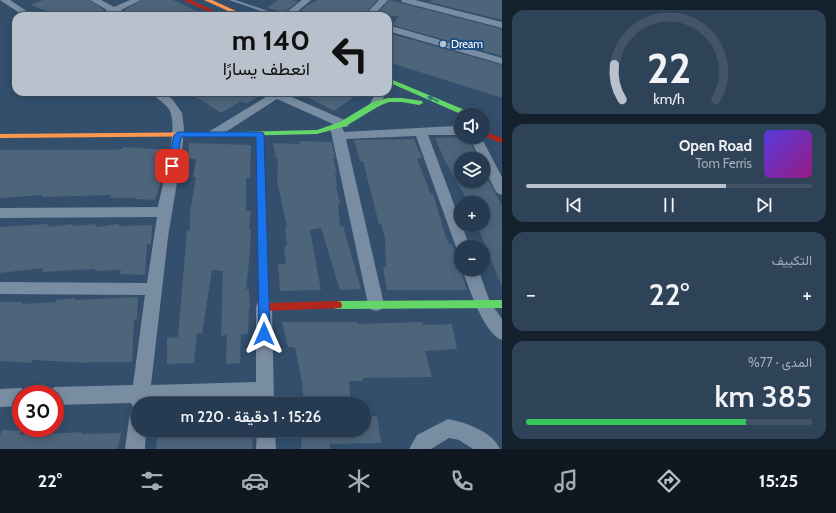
<!DOCTYPE html>
<html lang="ar">
<meta charset="utf-8">
<style>
:root{--surface:#263b51;--page:#2e4258;--text:#f1f3f6;--muted:#a4adb7;--line:#425568;--accent:#b8c1cc}
body{margin:0;font-family:Cabin,Vazirmatn,sans-serif;background:var(--page);color:var(--text);direction:rtl;height:100vh;display:flex;flex-direction:column;font-size:15px;white-space:nowrap}
*{box-sizing:border-box;margin:0}
p{font-size:13px;color:var(--muted)}
.icon{flex:none;width:22px;height:22px;fill:none;stroke:currentColor;stroke-width:2;stroke-linecap:round;stroke-linejoin:round}
.map{position:relative;flex:1;overflow:hidden;direction:ltr}
.drawer{display:flex;flex-direction:column;gap:10px;padding:10px;background:#15202d;width:334px}
.drawer>*{flex:none}
.guide{position:absolute;left:12px;top:12px;width:380px;height:84px;border-radius:12px;box-shadow:0 2px 10px #0003,0 0 0 1px var(--line);direction:rtl;background:#b8c1cc;color:#111;overflow:hidden}
.controls{position:absolute;left:454px;top:108px;display:grid;gap:8px}
.controls a{display:grid;place-items:center;width:36px;height:36px;border-radius:50%;background:var(--surface);box-shadow:0 2px 10px #0003,0 0 0 1px var(--line);font-size:20px}
.speed{position:absolute;left:12px;top:385px;display:flex;gap:8px;font-size:20px;font-weight:700;text-align:center}
.speed>*{display:grid;place-content:center;width:52px;height:52px;border-radius:50%;background:var(--surface);box-shadow:0 2px 10px #0003,0 0 0 1px var(--line);line-height:1}
.speed .limit{border:6px solid #d22;background:#fff;color:#111}
.pin{position:absolute;display:grid;place-items:center;width:34px;height:34px;color:#fff;margin:-17px;border-radius:8px;box-shadow:0 2px 6px #0006}
.me{position:absolute;width:44px;margin:-22px;rotate:0deg;stroke-linejoin:round;filter:drop-shadow(0 0 3px #0008)}
.turn{display:flex;align-items:center;gap:14px;height:84px;padding:0 16px;font-size:18px}
.turn .icon{width:52px;height:52px;stroke-width:2.5}
.turn b{display:block;font-size:28px;line-height:34px}
.big{font-size:30px;font-weight:600;line-height:1.1}
.drawer .card{flex:1;display:flex;flex-direction:column;justify-content:center;gap:6px;min-width:0;padding:0 14px;border-radius:12px;background:var(--page)}
.drawer .dial{align-items:center;gap:0}
.dial svg{height:104px;overflow:visible;fill:none;stroke:var(--line);stroke-width:7;stroke-linecap:round;text-anchor:middle}
.dial text{fill:var(--text);stroke:none}
.song{display:flex;align-items:center;gap:12px}
.cover{width:48px;height:48px;border-radius:6px;background:linear-gradient(135deg,hsl(250 70% 55%),hsl(310 70% 35%))}
.played{height:4px;border-radius:2px;background:linear-gradient(90deg,var(--accent) 70%,var(--line) 70%)}
.keys{display:flex;justify-content:space-around;direction:ltr}
.heat{display:flex;justify-content:space-between;align-items:center;font-size:22px;direction:ltr}
.charge{height:6px;border-radius:3px;background:linear-gradient(90deg,#34c759 77%,var(--line) 0)}
.trip{position:absolute;left:131px;top:397px;width:240px;height:40px;border-radius:20px;background:var(--surface);box-shadow:0 2px 10px #0003,0 0 0 1px var(--line);font-weight:600;line-height:40px;text-align:center;direction:rtl}
.tabs{display:flex;height:64px;justify-content:space-around;align-items:center;background:#0f1820;color:var(--muted)}
.tabs .icon{width:28px;height:28px}
.tabs .current{color:var(--accent)}
.tabs b{font-size:18px;color:var(--text)}
main{display:flex;flex:1;min-height:0}
.map>svg:first-child{display:block}
.building{fill:#4d647b}
.lines{fill:none;stroke-linecap:round;stroke-linejoin:round}
.lane{fill:#798da2;fill-rule:evenodd}
.street{fill:#798da2;fill-rule:evenodd}
.fast{fill:#63d668;fill-rule:evenodd}
.slow{fill:#ff974d;fill-rule:evenodd}
.jam{fill:#b3261e;fill-rule:evenodd}
.oneway{fill:#31777b}
.route{fill:#1a73e8;stroke:#114b97}
.poi-dot{fill:#b8c1cc;stroke:#1c4e83;stroke-width:1.5}
.labels{text-anchor:middle;stroke-width:4;stroke-linejoin:round;paint-order:stroke}
.far-poi-label{font-size:11px;fill:#fff;stroke:#1c4e83;text-anchor:start}
</style>
<main>
<section class="drawer">
<div class="card dial"><svg viewBox="0 0 100 80">
<path d="M14 69A42 42 0 1 1 86 69"/>
<path d="M14 69A42 42 0 0 1 8 42" stroke="#b8c1cc"/>
<text x="50" y="56" font-size="32" font-weight="700">22</text>
<text x="50" y="72" font-size="11">km/h</text>
</svg></div>
<div class="card">
<div class="song"><i class="cover"></i><div><b>Open Road</b><p>Tom Ferris</p></div></div>
<div class="played"></div>
<div class="keys"><svg class="icon" aria-label="previous" viewBox="0 0 24 24"><path d="M18 5L8 12l10 7zM5 5v14"/></svg><svg class="icon" aria-label="pause" viewBox="0 0 24 24"><path d="M8 5v14M16 5v14"/></svg><svg class="icon" aria-label="next" viewBox="0 0 24 24"><path d="M6 5l10 7-10 7zM19 5v14"/></svg></div>
</div>
<div class="card"><p>التكييف</p>
<div class="heat"><a>−</a><b class="big">22°</b><a>+</a></div>
</div>
<div class="card"><p>المدى · 77%</p><b class="big">385 km</b><div class="charge"></div></div>
</section>
<div class="map">
<svg width="502" height="449" viewBox="0 0 502 449">
<rect width="100%" height="100%" fill="#334f6c"/>
<g class="building">
<polygon points="43,0 89,0 104,10 95,16 60,16 30,5"/>
<polygon points="142,0 173,0 207,16 131,16 124,10"/>
<polygon points="278,0 292,0 298,2 284,12 267,8"/>
<polygon points="318,0 377,0 363,16 295,15 308,5"/>
<polygon points="389,0 502,29 502,56 392,25 399,16 375,16"/>
<polygon points="432,0 502,0 502,20 430,2"/>
<polygon points="388,33 502,65 502,98 388,62"/>
<polygon points="185,92 265,92 246,104 241,101 221,113 207,104 208,104"/>
<polygon points="297,92 361,92 334,111"/>
<polygon points="468,137 478,159 461,159 461,181 489,181 502,206 502,287 477,225 483,225 483,203 469,203 445,161 435,138"/>
<polygon points="414,139 422,158 417,159 431,194 433,194 446,238 449,244 452,244 467,290 387,290 383,267 386,267 385,239 381,224 379,224 363,161 360,161 354,140"/>
<polygon points="299,141 332,142 335,159 333,159 337,173 335,173 337,186 336,186 340,204 338,204 340,226 343,226 361,289 340,290 321,228 310,230 321,290 280,291 278,264 286,264 284,247 287,246 285,227 287,227 277,181 278,158 276,158 273,143 300,144"/>
<polygon points="189,143 251,145 250,178 246,178 246,211 251,211 249,229 251,229 250,252 246,289 249,289 250,308 249,308 248,334 241,334 240,363 226,364 227,335 221,336 223,271 212,270 202,334 197,333 194,363 167,364 167,338 178,337 187,230 190,230 190,212 196,177 193,177 196,159 188,159"/>
<polygon points="123,147 168,150 161,172 164,172 155,200 136,199 136,198 110,198 111,195 42,197 42,195 0,198 0,150 111,150 123,149"/>
<polygon points="48,224 47,227 73,224 72,226 96,224 96,227 119,224 119,226 152,225 151,244 147,244 145,275 120,274 121,270 95,271 95,269 42,272 43,268 0,273 0,227"/>
<polygon points="138,297 137,320 134,320 132,362 89,362 88,363 32,360 31,363 0,361 0,302 23,302 22,304 56,302 56,300 75,298 75,300"/>
<polygon points="282,322 357,322 357,324 422,322 423,325 452,324 457,349 425,351 432,377 363,378 363,381 349,381 351,404 304,404 302,382 295,347 288,347"/>
<polygon points="364,416 377,416 381,443 330,444 330,449 301,449 302,430 364,430"/>
<polygon points="2,430 21,431 20,435 51,432 50,434 81,432 81,434 121,433 118,449 0,449 0,435"/>
<polygon points="158,430 253,430 252,449 156,449"/>
</g>
<g class="lines">
<polygon class="lane" points="229,0 235,0 283,16 276,16"/>
<g class="street">
<polygon points="0,0 10,0 34,16 24,16"/>
<polygon points="90,0 101,0 114,7 130,0 141,0 121,10 130,16 119,16 114,13 108,16 96,16 107,10"/>
<polygon points="302,0 311,0 292,16 282,16"/>
<polygon points="379,0 388,0 373,16 364,16"/>
<polygon points="401,0 415,0 502,22 502,28 402,2"/>
<polygon points="388,25 502,58 502,64 388,31"/>
<path d="M151,92H163L173,100L182,113L184,128L182,152L168,237L151,385L256,382V307L258,302L264,300L270,302L272,307L274,404H256V399L149,402V404H138V430H146L145,449H125L129,419L131,412L135,411L131,403L55,405V394H47L49,390L55,387L133,385L145,295L0,294V282L147,283L157,217L0,218V208L158,207C162,185 180,128 169,109C164,102 156,99 151,92Z"/>
<polygon points="266,92 280,92 347,121 349,124 347,127 342,127 344,132 455,126 461,127 461,135 428,135 470,247 461,247 461,252 458,251 456,247 416,136 346,139 384,304 382,309 376,311 370,309 368,304 330,127 333,124 277,99 218,137 210,137 208,134 210,131 269,95"/>
<polygon points="373,92 383,92 384,96 380,106 376,107 370,104 374,96"/>
<polygon points="469,137 481,137 502,177 502,195 497,193 495,190 483,165 483,159 480,159"/>
<path d="M462,269H478L490,302L502,319V340C483,333 469,287 462,269Z"/>
<polygon points="21,388 27,391 29,394 21,394 21,406 0,407 0,389"/>
<path d="M448,419C465,422 493,432 500,449H473L459,440L449,438L431,449H409L417,435Z"/>
<polygon points="257,430 275,430 276,449 256,449"/>
</g>
<g class="fast">
<polygon points="388,78 472,113 473,115 463,115 388,82"/>
<polygon points="402,98 422,101 423,103 419,105 402,102 389,102 379,106 346,126 317,134 230,136 226,134 230,132 317,130 340,122 373,102 388,98"/>
<polygon points="502,300 502,308 337,309 333,308 332,305 333,302 337,301"/>
</g>
<g class="slow">
<polygon points="204,0 212,0 247,16 239,16"/>
<polygon points="230,132 234,134 233,136 0,138 0,134"/>
</g>
<g class="jam">
<polygon points="183,0 191,0 221,14 216,15"/>
<polygon points="483,131 502,138 502,143 483,136"/>
<polygon points="257,132 263,132 264,134 269,303 337,301 341,302 342,305 341,308 264,311 260,310 259,307 256,134"/>
</g>
</g>
<defs><path id="oneway-solid" d="M-6-.8H1V-3.2L6.5 0L1 3.2V.8H-6Z"/></defs>
<use class="oneway" href="#oneway-solid" transform="translate(433 99) rotate(-156)"/>
<polygon class="route" points="178,132 260,132 264,134 270,334 268,338 264,339 261,338 259,334 256,137 181,137 176,166 172,168 168,166 174,135"/>
<circle class="poi-dot" cx="443" cy="44" r="4"/>
<g class="labels">
<g class="far-poi-label">
<text x="451" y="48">Dream</text>
</g>
</g>
</svg>
<div class="controls">
<a><svg class="icon" aria-label="sound" viewBox="0 0 24 24"><path d="M4 9h4l5-4v14l-5-4H4zM17 9q2 3 0 6"/></svg></a>
<a><svg class="icon" aria-label="layers" viewBox="0 0 24 24"><path d="M12 4l9 5-9 5-9-5zM3 14l9 5 9-5"/></svg></a>
<a>+</a>
<a>−</a>
</div>
<div class="speed"><div class="limit">30</div></div>
<div class="pin" style="left:172px;top:166px;background:#d93025"><svg class="icon" aria-label="arrive" viewBox="0 0 24 24"><path d="M6 21V4h12l-3 4 3 4H6"/></svg></div>
<svg class="me" style="left:264px;top:334px" viewBox="-20 -20 40 40"><path d="M0-17L14 15 0 8-14 15z" fill="#1a73e8" stroke="#fff" stroke-width="4"/></svg>
<div class="trip">15:26 · 1 دقيقة · 220 m</div>
<div class="guide">
<div class="turn"><svg class="icon" aria-label="left" viewBox="0 0 24 24"><path d="M17 20v-9H6M10 6l-5 5 5 5"/></svg><div><b>140 m</b>انعطف يسارًا</div></div>
</div>
</div>
</main>
<nav class="tabs">
<b>15:25</b>
<svg class="icon current" aria-label="directions" viewBox="0 0 24 24"><path d="M12 3l9 9-9 9-9-9zM9 14v-3h6M13 9l2 2-2 2"/></svg>
<svg class="icon" aria-label="music" viewBox="0 0 24 24"><path d="M9 18V5l10-2v13"/><circle cx="6" cy="18" r="3"/><circle cx="16" cy="16" r="3"/></svg>
<svg class="icon" aria-label="phone" viewBox="0 0 24 24"><path d="M5 4h4l2 5-3 2q2 4 5 5l2-3 5 2v4C11 20 4 13 5 4z"/></svg>
<svg class="icon" aria-label="climate" viewBox="0 0 24 24"><path d="M12 3v18M4 7l16 10M4 17L20 7"/></svg>
<svg class="icon" aria-label="car" viewBox="0 0 24 24"><path d="M5 17H2v-5l4-1 3-4h7l3 4 3 1v5h-3M9 17h6M6 11h13"/><circle cx="7" cy="17" r="2"/><circle cx="17" cy="17" r="2"/></svg>
<svg class="icon" aria-label="filters" viewBox="0 0 24 24"><path d="M4 7h16M4 17h16"/><circle cx="9" cy="7" r="2"/><circle cx="15" cy="17" r="2"/></svg>
<b>22°</b>
</nav>
